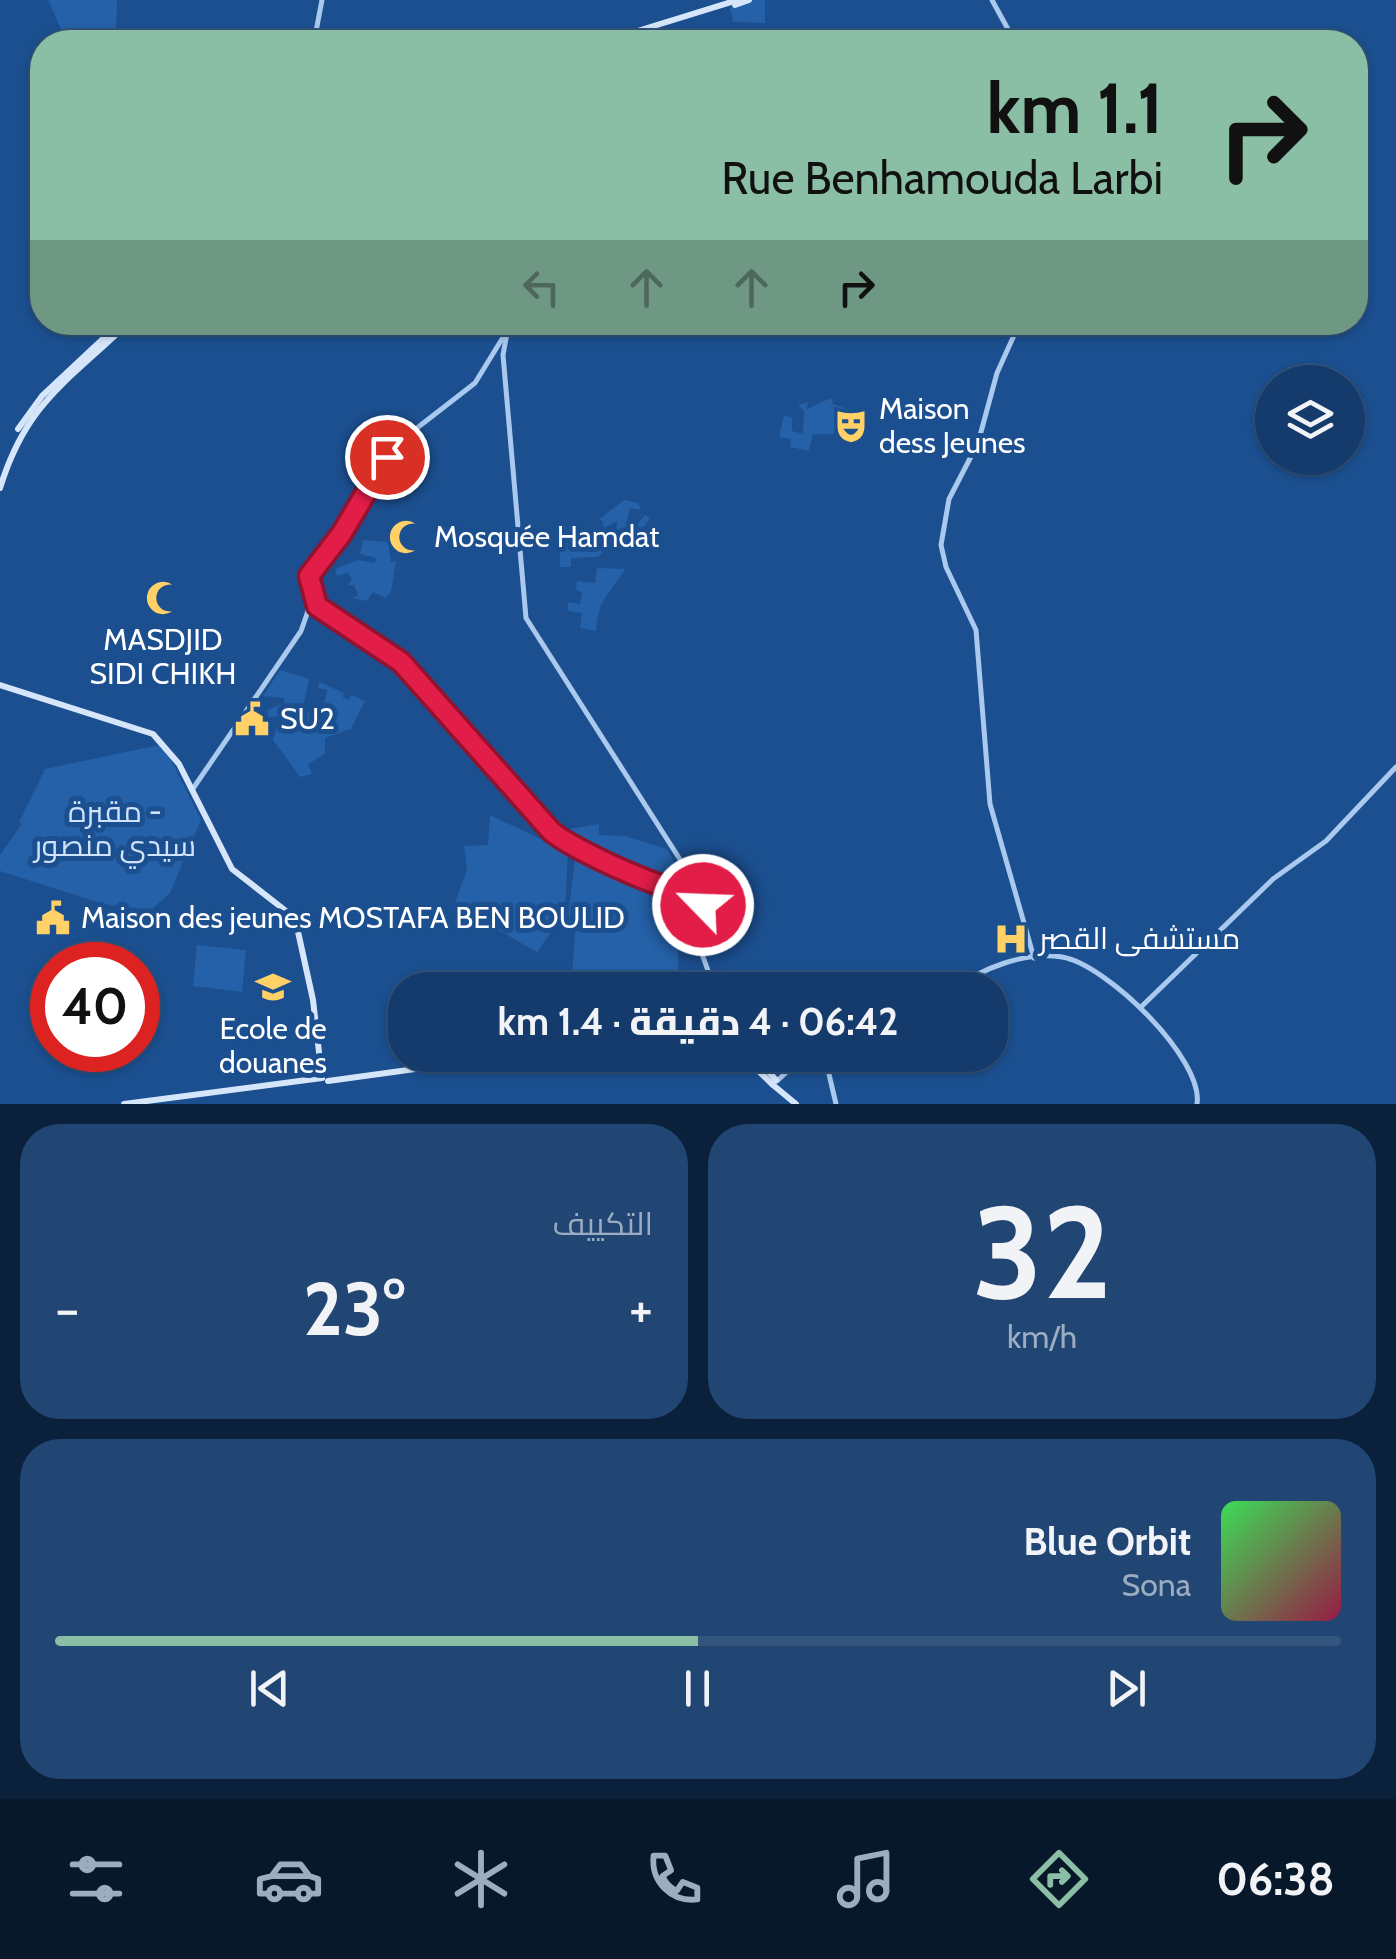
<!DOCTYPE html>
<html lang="ar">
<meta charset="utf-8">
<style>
:root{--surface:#143b6b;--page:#214673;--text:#f1f3f6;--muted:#9dadc1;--line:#33557e;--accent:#8abfa5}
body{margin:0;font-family:Cabin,Cairo,sans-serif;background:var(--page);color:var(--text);direction:rtl;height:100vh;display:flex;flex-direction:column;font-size:38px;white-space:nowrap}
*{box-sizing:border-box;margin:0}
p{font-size:32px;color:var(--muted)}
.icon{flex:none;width:55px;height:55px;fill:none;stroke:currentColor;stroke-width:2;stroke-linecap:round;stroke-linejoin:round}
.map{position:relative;height:1104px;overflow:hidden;direction:ltr}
.drawer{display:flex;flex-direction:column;gap:20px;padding:20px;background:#0b203b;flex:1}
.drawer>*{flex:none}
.banner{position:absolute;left:30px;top:30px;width:1338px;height:305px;border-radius:40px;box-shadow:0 2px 8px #0004,0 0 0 2px var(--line);direction:rtl;background:#8abfa5;color:#111;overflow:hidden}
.buttons{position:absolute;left:1255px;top:365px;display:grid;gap:20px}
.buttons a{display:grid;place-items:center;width:110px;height:110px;border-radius:50%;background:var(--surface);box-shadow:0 2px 8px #0004,0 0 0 2px var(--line);font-size:50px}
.speed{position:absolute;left:30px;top:942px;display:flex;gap:20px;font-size:50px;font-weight:700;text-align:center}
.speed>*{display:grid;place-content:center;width:130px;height:130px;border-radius:50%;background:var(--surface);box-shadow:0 2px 8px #0004,0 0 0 2px var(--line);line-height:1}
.speed .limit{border:15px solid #d22;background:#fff;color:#111}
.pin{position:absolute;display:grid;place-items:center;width:85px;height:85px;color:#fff;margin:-42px;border:5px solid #fff;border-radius:50%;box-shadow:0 2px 10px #0007}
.me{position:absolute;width:110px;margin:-55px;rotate:294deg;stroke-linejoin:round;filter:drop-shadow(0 0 8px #0008)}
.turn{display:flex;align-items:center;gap:35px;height:210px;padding:0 40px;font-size:45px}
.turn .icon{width:130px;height:130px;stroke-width:2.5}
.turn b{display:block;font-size:70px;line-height:85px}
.lanes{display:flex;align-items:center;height:95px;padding:0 40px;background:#0003;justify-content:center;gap:50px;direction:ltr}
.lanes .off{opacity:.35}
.big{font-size:75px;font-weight:800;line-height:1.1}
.drawer .widget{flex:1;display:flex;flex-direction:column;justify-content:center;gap:15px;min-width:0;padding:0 35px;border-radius:40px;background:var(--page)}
.drawer .dial{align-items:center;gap:0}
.dial b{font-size:130px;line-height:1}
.song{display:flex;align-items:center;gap:30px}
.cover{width:120px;height:120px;border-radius:15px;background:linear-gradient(135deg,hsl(130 70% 55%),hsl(340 70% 35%))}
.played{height:10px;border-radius:5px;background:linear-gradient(90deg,var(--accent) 50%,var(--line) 50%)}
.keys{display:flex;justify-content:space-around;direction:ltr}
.heat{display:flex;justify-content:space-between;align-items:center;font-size:55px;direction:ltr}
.drawer .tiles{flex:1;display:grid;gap:20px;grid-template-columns:1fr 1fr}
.widget:last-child{grid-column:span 2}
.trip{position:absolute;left:388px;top:972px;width:620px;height:100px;border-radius:40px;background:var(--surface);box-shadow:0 2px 8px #0004,0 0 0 2px var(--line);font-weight:800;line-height:100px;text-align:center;direction:rtl}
.dock{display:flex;height:160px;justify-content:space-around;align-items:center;background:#08182b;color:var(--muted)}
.dock .icon{width:70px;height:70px}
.dock .current{color:var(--accent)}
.dock b{font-size:45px;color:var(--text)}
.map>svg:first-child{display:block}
.green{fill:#2461a8}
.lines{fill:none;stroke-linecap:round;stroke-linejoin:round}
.tertiary{stroke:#a9c9ee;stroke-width:5}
.secondary{stroke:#d6e6fa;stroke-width:6}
.route-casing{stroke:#92132f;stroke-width:25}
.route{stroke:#e11d48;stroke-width:18}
.labels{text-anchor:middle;stroke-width:10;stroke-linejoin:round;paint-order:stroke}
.poi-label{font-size:30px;fill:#fff;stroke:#1b4f8f;text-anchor:start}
.park-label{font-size:30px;fill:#cfe3fa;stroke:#1b4f8f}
</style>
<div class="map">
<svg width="1396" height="1104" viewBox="0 0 1396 1104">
<rect width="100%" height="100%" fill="#1b4f8f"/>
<g class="green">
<polygon points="48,0 117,0 116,42 67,42"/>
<polygon points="753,0 765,0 765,23 733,22 730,8"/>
<polygon points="831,398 833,404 844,408 833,434 813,434 809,451 790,447 791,439 779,437 784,415 792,418 792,431 803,434 804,411 798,405 808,402 807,409"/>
<polygon points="624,500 638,503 641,510 630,508 626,526 636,526 645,515 650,518 637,536 616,530 617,521 604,528 602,520 598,520"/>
<polygon points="605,530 621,539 620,546 612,544 598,557 571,558 571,567 560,567 560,540 581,536 584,542 586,536 600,537"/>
<polygon points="363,540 388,542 391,562 396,561 391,592 385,598 373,592 366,601 353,598 358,595 354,585 348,585 352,578 347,573 337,576 335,569 357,560 375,563 376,558 360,554"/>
<path d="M597,568L625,569C611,594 598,597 596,631L580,628L582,613L568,611V602L580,604L582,592L576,590L577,581L595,583Z"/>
<polygon points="280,670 309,679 302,713 322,713 327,690 318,688 319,682 344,693 343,698 349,700 351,695 365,701 351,729 325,738 325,754 308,764 312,774 300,777 273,740 277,726 291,724 290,716 268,717 267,710 285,703 284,698 263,696"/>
<polygon points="159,745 169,756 201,820 170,893 151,910 103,904 0,871 0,855 22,824 19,822 45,769"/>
<polygon points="490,815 568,852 565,912 537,952 454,905 467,870 464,846 488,845"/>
<polygon points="599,824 599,835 625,836 667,849 690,890 675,889 566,842 569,829"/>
<polygon points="576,852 676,896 679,981 637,990 571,990 576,917 568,916"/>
<polygon points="197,945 246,950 242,992 193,986"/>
</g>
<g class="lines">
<g class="tertiary">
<polyline points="992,0 1015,42"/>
<polyline points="314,42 322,0"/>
<polyline points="509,322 503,355 526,618 702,894 702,954 715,990"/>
<polyline points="1020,322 997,373 978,443 949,499 941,545 946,567 976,630 990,804 1034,958"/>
<polyline points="311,591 317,607"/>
<path d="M308,611C374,605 503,794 553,837C574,855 605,858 630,870C653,882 675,898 702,894"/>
<polyline points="192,790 301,631 308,611 309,576 342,533 383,461 408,435 475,383 502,339"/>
<path d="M954,990C981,968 1026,951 1062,957C1106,964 1204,1059 1197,1104"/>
<polyline points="1141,1007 1273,879 1326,841 1396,767"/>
<polyline points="834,1055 828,1070 836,1104"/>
<polyline points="777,1081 805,1055"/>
</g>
<g class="secondary">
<polyline points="735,5 749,0"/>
<polyline points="602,42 738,0"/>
<polyline points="18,429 42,396 121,322"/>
<path d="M0,488C27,401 68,382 129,322"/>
<polyline points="0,685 153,734 179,764 232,869 295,918 313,1000 322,1078"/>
<polyline points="742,1055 772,1084"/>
<polyline points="754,1055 776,1080"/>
<polyline points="328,1081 518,1055"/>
<polyline points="773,1085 796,1104"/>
<polyline points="124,1104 322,1078"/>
</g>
</g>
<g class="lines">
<g class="route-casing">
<path id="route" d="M387,457L342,533L309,576L317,606L401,662L551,831C571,849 676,898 702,894L703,905"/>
</g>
<use href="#route" class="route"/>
</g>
<defs>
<g id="theatre-bare" transform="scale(2.7)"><path d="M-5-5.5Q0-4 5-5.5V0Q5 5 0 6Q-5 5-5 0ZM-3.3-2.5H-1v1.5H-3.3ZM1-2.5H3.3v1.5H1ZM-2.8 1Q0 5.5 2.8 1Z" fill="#ffd166" stroke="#1b4f8f" stroke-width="2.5" paint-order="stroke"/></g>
<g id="mosque-bare" transform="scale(2.7)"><path d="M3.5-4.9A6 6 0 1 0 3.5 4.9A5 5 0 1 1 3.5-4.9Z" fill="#ffd166" stroke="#1b4f8f" stroke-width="2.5" paint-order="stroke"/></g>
<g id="civic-bare" transform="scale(2.7)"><path d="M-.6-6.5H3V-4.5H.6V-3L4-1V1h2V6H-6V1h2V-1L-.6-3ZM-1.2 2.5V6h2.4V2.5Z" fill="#ffd166" stroke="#1b4f8f" stroke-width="2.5" paint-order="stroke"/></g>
<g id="hospital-bare" transform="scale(2.7)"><path d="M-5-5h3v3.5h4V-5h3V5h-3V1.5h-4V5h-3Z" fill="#ffd166" stroke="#1b4f8f" stroke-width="2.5" paint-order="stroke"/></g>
<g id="university-bare" transform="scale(2.7)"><path d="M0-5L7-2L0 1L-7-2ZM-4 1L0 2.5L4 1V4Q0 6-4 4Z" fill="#ffd166" stroke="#1b4f8f" stroke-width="2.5" paint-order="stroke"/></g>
</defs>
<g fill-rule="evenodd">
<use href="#theatre-bare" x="851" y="426"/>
<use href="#mosque-bare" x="406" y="537"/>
<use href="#mosque-bare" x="163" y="598"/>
<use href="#civic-bare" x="252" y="719"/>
<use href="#civic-bare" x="53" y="918"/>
<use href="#hospital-bare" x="1011" y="939"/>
<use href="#university-bare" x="273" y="987"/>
</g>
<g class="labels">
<g class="poi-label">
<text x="879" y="419">Maison<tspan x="879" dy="34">dess Jeunes</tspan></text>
<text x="434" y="547">Mosquée Hamdat</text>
<text x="163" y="650" text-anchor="middle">MASDJID<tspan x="163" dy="34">SIDI CHIKH</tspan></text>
<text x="280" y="729">SU2</text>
<text x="81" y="928">Maison des jeunes MOSTAFA BEN BOULID</text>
<text x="1039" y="949">مستشفى القصر</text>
<text x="273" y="1039" text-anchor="middle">Ecole de<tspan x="273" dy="34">douanes</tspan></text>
</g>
<g class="park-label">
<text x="115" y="822">مقبرة -<tspan x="115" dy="34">سيدي منصور</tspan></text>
</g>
</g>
</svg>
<div class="buttons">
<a><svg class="icon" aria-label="layers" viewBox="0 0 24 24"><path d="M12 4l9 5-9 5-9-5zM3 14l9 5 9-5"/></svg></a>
</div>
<div class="speed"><div class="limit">40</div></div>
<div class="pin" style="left:387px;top:457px;background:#d93025"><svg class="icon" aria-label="arrive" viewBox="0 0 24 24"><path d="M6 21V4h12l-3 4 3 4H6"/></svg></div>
<svg class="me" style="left:703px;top:905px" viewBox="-20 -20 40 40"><circle r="17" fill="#e11d48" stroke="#fff" stroke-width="3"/><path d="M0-11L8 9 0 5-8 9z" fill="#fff"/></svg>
<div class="trip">06:42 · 4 دقيقة · 1.4 km</div>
<div class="banner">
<div class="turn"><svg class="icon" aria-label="right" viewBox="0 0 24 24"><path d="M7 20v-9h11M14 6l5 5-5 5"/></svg><div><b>1.1 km</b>Rue Benhamouda Larbi</div></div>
<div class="lanes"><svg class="icon off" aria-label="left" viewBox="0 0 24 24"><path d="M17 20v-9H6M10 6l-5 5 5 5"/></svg><svg class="icon off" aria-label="ahead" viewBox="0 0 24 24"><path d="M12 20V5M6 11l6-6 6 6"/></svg><svg class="icon off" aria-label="ahead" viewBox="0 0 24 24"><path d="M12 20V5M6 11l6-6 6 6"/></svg><svg class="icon" aria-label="right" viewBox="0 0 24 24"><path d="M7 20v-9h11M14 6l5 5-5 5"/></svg></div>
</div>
</div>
<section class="drawer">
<div class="tiles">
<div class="widget dial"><b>32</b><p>km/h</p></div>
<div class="widget"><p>التكييف</p>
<div class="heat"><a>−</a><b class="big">23°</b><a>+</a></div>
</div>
<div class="widget">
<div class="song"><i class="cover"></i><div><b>Blue Orbit</b><p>Sona</p></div></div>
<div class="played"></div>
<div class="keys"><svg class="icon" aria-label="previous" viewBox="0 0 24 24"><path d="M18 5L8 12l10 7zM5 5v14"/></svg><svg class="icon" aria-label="pause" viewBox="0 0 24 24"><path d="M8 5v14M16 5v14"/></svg><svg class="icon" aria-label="next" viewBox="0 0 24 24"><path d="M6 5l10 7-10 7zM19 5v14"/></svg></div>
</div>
</div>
</section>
<nav class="dock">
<b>06:38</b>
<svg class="icon current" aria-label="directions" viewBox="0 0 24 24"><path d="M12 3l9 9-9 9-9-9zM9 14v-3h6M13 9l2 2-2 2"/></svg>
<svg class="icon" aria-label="music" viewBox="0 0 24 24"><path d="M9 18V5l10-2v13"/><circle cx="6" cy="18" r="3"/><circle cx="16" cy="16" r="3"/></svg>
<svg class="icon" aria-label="phone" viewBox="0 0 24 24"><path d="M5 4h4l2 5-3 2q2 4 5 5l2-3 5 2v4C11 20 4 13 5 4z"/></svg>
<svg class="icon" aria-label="climate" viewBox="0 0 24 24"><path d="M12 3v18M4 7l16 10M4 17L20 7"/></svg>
<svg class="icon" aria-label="car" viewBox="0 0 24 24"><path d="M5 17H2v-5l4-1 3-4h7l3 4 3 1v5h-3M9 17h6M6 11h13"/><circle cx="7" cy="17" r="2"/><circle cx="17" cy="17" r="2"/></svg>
<svg class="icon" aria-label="filters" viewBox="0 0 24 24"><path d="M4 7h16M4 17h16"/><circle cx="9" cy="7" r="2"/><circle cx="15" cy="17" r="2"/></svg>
</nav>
